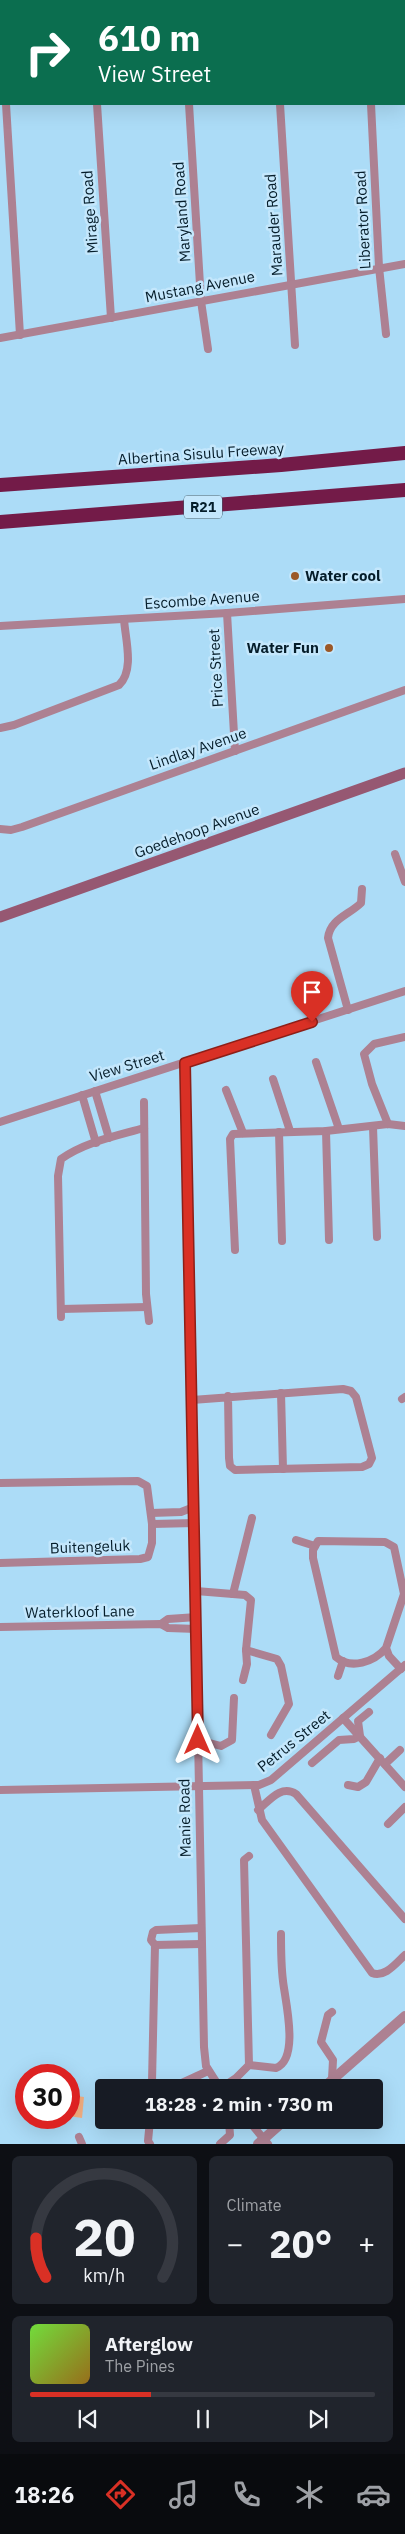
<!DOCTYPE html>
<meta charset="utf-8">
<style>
:root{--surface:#171b24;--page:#20242c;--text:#f1f3f6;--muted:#9ea1a6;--line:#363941;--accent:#d93025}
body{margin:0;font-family:"IBM Plex Sans",sans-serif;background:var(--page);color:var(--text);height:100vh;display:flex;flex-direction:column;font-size:19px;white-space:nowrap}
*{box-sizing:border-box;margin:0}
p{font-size:16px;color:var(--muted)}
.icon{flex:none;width:28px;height:28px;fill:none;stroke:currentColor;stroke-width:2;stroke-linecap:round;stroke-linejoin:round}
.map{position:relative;height:2144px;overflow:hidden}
.details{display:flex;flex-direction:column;gap:12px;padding:12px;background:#0d0f14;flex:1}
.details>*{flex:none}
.top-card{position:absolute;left:0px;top:0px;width:405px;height:105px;box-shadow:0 5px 20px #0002;background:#0b6e4f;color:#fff;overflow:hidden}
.speed{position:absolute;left:15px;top:2064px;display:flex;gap:10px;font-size:25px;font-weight:700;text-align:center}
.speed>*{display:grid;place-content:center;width:65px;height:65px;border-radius:50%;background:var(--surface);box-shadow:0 5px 20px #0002;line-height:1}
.speed .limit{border:8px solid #d22;background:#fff;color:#111}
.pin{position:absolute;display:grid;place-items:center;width:42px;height:42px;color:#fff;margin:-51px -21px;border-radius:50% 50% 50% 0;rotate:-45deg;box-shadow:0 0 5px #0007}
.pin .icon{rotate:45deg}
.me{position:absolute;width:55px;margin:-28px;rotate:0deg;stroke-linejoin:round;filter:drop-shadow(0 0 4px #0008)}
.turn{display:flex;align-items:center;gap:18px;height:105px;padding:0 15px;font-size:22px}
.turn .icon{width:65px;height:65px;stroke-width:2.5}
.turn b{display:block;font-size:35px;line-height:42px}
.big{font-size:38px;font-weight:800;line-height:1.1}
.details .card{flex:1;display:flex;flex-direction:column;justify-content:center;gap:8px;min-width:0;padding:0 18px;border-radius:8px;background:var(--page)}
.details .dial{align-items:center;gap:0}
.dial svg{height:130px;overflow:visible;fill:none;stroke:var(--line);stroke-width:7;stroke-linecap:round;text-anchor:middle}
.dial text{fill:var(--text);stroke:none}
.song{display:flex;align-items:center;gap:15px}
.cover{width:60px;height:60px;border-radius:8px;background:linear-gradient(135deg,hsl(100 70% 55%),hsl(40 70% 35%))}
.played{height:5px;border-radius:2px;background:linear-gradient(90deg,var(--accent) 35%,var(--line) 35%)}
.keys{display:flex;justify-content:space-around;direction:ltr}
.heat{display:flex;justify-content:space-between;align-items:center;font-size:28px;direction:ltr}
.details .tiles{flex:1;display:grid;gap:12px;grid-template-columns:1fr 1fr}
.card:last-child{grid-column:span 2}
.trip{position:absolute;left:95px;top:2079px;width:288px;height:50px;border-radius:5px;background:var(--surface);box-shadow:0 5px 20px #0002;font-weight:800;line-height:50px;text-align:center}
.tabs{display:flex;height:80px;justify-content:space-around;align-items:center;background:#090b0e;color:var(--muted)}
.tabs .icon{width:35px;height:35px}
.tabs .current{color:var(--accent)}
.tabs b{font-size:22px;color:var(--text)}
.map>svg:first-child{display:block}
.green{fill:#f7b183}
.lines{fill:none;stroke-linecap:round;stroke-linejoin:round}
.minor{stroke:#ad8192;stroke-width:8}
.tertiary{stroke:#ad8192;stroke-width:10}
.secondary{stroke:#965872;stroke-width:11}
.motorway{stroke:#731b48;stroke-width:14}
.route-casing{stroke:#8d1f18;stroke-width:12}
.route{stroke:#d93025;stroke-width:9}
.poi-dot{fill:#9b5827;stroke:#c4e7fc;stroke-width:2}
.labels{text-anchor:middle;stroke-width:5;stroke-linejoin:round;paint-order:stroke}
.shield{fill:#c4e7fc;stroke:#3e5a69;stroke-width:1}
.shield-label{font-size:14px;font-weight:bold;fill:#051d2a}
.street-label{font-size:15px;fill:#051d2a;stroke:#c4e7fc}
.poi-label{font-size:15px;font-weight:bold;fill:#051d2a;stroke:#c4e7fc;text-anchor:start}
</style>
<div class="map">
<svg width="405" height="2144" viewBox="0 0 405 2144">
<rect width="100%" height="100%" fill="#acdcf7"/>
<polygon class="green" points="69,2095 84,2097 82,2118 69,2116"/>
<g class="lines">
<g class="minor">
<polyline points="274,0 274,1"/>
<polyline points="365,0 365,1"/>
<polyline points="328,1 348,0"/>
<polyline points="1,23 1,31"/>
<polyline points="6,104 20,335"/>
<polyline points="97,104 111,318"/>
<polyline points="189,104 201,301 208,349"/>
<polyline points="280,104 295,345"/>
<polyline points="371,104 379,267 386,334"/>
<polyline points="0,338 405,264"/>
<polyline points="227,613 235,751"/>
<polyline points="0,626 227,613 405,599"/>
<path d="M0,728L14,725L119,685C135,670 125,638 124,619"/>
<polyline points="0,829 11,830 22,827 405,690"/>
<polyline points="395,854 405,882"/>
<path d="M348,1010L328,938C330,919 349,915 361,903L362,889"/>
<polyline points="316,1062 339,1129"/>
<polyline points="185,1063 204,2047 206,2066 220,2088"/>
<polyline points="273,1079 290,1131"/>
<polyline points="226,1090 243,1133"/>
<polyline points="95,1091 109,1138"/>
<polyline points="82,1095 96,1143"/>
<polyline points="144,1102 146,1294 149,1321"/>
<polyline points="0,1122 405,991"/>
<polyline points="388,1124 372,1084 364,1054 374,1044 405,1037"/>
<polyline points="373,1127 377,1237"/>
<polyline points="326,1131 329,1240"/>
<polyline points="279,1132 282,1241"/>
<polyline points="235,1250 230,1139 233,1134 326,1131 388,1124 405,1126"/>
<polyline points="61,1309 147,1307"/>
<path d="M61,1317L58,1176L61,1159C85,1142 116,1136 144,1128"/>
<polyline points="281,1393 283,1469"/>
<polyline points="402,1399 405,1397"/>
<polyline points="192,1400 343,1389 351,1391 356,1397 372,1458 369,1464 362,1467 235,1470 230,1466 229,1458 228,1396"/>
<polyline points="0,1483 138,1481 147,1486 152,1524 152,1543 148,1557 140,1559 0,1563"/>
<polyline points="151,1513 181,1512 194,1507"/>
<polyline points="152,1524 195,1523"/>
<polyline points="296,1540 315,1546"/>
<polyline points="196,1591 245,1595 251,1600 246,1650 277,1659 281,1666 289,1704 271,1735"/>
<polyline points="233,1594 252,1518"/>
<polyline points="161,1624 168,1619 197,1617"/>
<polyline points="0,1627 161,1624 168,1628 197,1629"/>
<path d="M386,1648C374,1662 351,1670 336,1657L313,1558V1550L318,1541L385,1542L394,1547L404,1594L386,1648L389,1656L401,1669"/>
<polyline points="338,1676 343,1661"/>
<polyline points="243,1680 247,1664 246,1650"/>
<polyline points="343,1718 405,1787"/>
<polyline points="198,1740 221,1746 232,1740 234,1698"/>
<polyline points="312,1763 339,1740 354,1739 360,1736 358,1721 369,1712"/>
<polyline points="385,1764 400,1750"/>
<path d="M254,1785L262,1820L372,1973C385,1978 396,1963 405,1955"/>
<polyline points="348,1785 358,1787 366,1782 380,1758"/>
<polyline points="0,1790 259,1785 271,1780 405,1665"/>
<path d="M258,1810C269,1801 281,1784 296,1794L405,1919"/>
<polyline points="388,1824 405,1807"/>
<polyline points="201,1944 155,1945 151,1940 153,1932 156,1930 201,1928"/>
<polyline points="332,2012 328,2015 321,2042 333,2060 332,2079"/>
<path d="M249,2065L276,2068C300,2059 285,2000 283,1981C281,1965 281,1950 281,1934"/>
<polyline points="152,2082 155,1945"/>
<polyline points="171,2088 208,2071"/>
<polyline points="221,2088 236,2078 249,2065 244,1860 249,1856"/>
<polyline points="150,2120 148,2141 150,2144"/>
<polyline points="248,2120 268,2144"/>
<polyline points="79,2137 82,2144"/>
<polyline points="220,2144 230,2135 229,2121"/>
</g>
<g class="tertiary">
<polyline points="323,2088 405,2016"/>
<polyline points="258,2144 285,2120"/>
</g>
<polyline class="secondary" points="0,917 405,773"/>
<g class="motorway">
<polyline points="0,485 281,465 405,453"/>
<polyline points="0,522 405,490"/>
</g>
</g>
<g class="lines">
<g class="route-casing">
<polyline id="route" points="198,1740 185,1063 312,1022"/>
</g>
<use href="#route" class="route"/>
</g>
<g class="poi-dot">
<circle cx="295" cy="576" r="5"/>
<circle cx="329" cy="648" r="5"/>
</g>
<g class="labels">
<rect class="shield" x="184" y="495.5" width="38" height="23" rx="4"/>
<g class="shield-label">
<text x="203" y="512">R21</text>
</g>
<g class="street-label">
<text transform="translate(90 212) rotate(-94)" y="5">Mirage Road</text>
<text transform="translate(182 212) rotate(-94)" y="5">Maryland Road</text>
<text transform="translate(363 220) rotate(-93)" y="5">Liberator Road</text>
<text transform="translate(274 225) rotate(-94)" y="5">Marauder Road</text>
<text transform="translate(200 287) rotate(-11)" y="5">Mustang Avenue</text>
<text transform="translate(201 454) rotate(-4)" y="5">Albertina Sisulu Freeway</text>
<text transform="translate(202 600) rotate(-4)" y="5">Escombe Avenue</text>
<text transform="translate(216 668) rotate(-93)" y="5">Price Street</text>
<text transform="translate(198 749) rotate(-19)" y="5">Lindlay Avenue</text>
<text transform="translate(197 831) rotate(-20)" y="5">Goedehoop Avenue</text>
<text transform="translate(127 1066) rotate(-17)" y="5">View Street</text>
<text transform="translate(90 1547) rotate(-2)" y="5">Buitengeluk</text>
<text transform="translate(80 1612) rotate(-1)" y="5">Waterkloof Lane</text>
<text transform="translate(294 1741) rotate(-39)" y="5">Petrus Street</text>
<text transform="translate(185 1818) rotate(-91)" y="5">Manie Road</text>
</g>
<g class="poi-label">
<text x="305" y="581">Water cool</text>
<text x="319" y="653" text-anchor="end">Water Fun</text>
</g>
</g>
</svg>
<div class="speed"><div class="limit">30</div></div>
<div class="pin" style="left:312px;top:1022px;background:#d93025"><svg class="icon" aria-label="arrive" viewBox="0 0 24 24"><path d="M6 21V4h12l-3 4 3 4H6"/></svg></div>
<svg class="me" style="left:198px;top:1740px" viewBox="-20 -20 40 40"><path d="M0-17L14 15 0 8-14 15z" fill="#d93025" stroke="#fff" stroke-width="4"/></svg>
<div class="trip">18:28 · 2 min · 730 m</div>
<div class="top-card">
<div class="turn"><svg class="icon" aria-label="right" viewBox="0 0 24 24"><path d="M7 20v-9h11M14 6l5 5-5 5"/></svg><div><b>610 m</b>View Street</div></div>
</div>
</div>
<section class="details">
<div class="tiles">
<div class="card dial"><svg viewBox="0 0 100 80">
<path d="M14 69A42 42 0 1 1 86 69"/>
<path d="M14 69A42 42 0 0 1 8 45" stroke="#d93025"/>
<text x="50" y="56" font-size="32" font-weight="700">20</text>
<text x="50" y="72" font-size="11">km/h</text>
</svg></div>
<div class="card"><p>Climate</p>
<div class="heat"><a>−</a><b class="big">20°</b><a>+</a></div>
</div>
<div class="card">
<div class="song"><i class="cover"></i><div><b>Afterglow</b><p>The Pines</p></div></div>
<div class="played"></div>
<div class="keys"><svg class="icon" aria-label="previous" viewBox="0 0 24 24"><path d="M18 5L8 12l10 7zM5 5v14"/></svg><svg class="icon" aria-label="pause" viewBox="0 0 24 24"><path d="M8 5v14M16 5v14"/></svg><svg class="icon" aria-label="next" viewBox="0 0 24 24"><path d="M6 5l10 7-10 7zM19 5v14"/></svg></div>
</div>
</div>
</section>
<nav class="tabs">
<b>18:26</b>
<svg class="icon current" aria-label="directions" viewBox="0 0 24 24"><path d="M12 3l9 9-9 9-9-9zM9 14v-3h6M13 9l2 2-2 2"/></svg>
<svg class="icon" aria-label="music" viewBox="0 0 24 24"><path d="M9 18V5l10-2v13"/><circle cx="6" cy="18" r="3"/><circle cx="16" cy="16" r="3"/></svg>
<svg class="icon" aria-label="phone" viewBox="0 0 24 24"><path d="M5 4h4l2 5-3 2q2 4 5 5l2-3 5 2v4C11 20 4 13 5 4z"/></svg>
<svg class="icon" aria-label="climate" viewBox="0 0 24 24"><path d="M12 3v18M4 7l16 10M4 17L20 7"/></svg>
<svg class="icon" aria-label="car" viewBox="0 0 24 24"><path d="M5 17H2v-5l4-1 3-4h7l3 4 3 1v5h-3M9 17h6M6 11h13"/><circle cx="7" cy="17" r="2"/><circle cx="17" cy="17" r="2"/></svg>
</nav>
